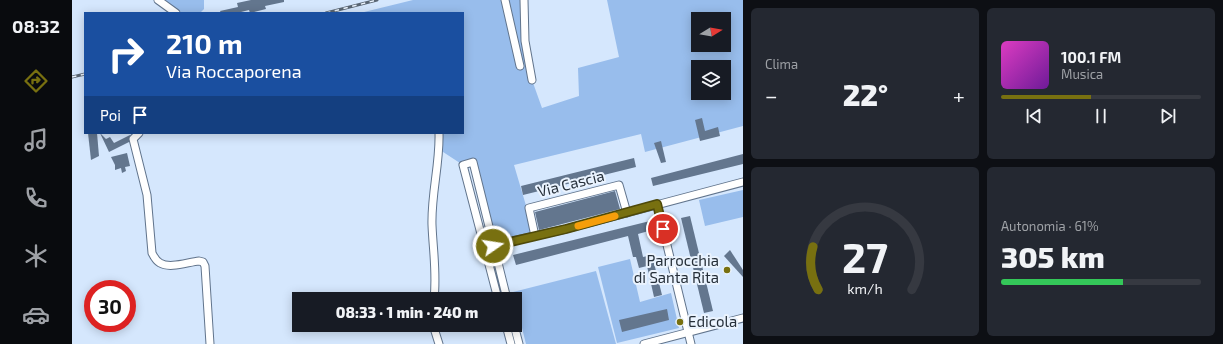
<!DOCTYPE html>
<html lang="it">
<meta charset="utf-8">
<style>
:root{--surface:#171b24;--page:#242831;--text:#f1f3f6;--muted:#9ea1a6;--line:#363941;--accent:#787010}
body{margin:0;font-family:"Exo 2",sans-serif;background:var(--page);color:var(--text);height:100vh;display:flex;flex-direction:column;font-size:15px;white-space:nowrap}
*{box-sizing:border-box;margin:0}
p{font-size:13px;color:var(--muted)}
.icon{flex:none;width:22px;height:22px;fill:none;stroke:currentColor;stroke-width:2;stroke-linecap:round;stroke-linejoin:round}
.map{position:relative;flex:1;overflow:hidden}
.drawer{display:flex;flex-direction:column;gap:8px;padding:8px;background:#0d0f14;width:480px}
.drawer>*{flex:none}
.banner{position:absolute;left:12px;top:12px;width:380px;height:122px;border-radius:0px;box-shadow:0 2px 10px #0003;background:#1a4fa0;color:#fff;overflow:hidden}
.needle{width:26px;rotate:79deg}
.buttons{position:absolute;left:619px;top:12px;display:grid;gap:8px}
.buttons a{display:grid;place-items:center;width:40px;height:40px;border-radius:0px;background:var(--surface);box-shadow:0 2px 10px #0003;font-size:20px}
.speed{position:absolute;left:12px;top:280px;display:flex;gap:8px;font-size:20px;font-weight:700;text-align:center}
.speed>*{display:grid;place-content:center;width:52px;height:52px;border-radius:50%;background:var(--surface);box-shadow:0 2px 10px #0003;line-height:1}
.speed .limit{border:6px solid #d22;background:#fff;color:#111}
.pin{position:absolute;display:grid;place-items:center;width:34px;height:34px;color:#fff;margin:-17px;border:2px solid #fff;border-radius:50%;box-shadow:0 1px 4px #0007}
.me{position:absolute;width:44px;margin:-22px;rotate:77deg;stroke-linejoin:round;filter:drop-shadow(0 0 3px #0008)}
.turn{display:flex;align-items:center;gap:14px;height:84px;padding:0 16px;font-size:18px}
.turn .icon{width:52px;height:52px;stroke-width:2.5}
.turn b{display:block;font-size:28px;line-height:34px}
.then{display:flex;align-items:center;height:38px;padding:0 16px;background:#0003;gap:8px;font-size:15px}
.big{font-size:30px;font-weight:800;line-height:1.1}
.drawer .card{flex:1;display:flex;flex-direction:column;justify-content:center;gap:6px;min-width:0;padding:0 14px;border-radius:6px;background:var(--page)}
.drawer .dial{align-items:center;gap:0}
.dial svg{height:104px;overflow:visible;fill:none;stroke:var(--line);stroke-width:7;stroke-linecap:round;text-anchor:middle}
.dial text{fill:var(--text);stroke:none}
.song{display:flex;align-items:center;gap:12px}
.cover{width:48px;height:48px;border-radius:6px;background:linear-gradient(135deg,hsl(310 70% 55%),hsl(280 70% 35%))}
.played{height:4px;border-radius:2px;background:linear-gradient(90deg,var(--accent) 45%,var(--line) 45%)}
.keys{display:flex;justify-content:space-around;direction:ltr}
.heat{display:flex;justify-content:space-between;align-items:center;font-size:22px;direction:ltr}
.charge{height:6px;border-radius:3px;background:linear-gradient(90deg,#34c759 61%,var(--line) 0)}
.drawer .tiles{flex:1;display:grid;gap:8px;grid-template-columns:repeat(2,1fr)}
.trip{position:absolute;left:220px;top:292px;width:230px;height:40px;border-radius:0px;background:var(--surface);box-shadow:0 2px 10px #0003;font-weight:800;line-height:40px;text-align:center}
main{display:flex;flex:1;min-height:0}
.tabs{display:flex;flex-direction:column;width:72px;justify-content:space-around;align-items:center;background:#090b0e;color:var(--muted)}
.tabs .icon{width:28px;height:28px}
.tabs .active{color:var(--accent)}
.tabs b{font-size:18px;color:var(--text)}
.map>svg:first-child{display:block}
.green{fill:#98bdec;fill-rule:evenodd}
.building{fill:#63768e}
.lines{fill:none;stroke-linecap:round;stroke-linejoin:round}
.minor-casing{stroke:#61748c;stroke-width:9}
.minor{stroke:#fff;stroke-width:7}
.rail-casing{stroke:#596572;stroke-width:3}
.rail{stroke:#eaf3fe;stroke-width:1.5;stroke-dasharray:4.5;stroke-linecap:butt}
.route-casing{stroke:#4e490a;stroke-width:10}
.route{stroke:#787010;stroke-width:7}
.slow{stroke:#f59e0b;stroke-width:7}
.poi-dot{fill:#787010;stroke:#eaf3fe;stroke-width:1.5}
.labels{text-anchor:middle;stroke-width:4;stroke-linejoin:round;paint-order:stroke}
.street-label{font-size:15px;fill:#262f39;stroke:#eaf3fe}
.poi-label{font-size:15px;fill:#262f39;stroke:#eaf3fe;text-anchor:end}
</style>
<main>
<nav class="tabs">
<b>08:32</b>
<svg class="icon active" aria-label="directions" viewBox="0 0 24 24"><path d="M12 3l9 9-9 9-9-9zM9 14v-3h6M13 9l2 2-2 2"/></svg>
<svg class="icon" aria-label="music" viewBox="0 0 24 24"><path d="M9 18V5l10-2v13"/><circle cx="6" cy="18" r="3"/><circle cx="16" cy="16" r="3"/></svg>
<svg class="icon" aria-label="phone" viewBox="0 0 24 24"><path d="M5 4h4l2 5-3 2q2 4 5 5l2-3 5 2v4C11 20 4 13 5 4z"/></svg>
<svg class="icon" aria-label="climate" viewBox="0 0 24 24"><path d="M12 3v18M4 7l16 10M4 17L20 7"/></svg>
<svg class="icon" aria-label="car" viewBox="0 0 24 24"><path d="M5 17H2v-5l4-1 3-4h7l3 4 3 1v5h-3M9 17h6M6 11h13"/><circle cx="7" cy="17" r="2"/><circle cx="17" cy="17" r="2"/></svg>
</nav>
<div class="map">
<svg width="671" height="344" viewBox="0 0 671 344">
<rect width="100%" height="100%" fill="#d5e7fd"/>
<g class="green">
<polygon points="88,0 132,0 132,9 128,13 104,13"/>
<path d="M341,0H452L460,80L470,108L507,96L506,68L547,57L535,0H671V126L573,152L569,134L442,165L463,236L421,245L401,162L391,165L368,150L366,133H391V13H288ZM626,19H652V45H626ZM626,67H652V93H626Z"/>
<polygon points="671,190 671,217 633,226 627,200"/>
<polygon points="558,259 568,302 599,293 607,328 545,343 526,267"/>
<polygon points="524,271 544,344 454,344 441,292"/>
</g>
<g class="building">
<polygon points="179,0 212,0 212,2 193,6 194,9 178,13 177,10 165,13 149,13 148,11 166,7 165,3"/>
<polygon points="630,118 633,131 646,127 648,136 628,141 623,120"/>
<polygon points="16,133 25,133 27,156 19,160"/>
<polygon points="28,133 34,139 38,137 42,143 58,135 57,142 37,152"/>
<polygon points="589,141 594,162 589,163 582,143"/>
<polygon points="55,153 58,166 53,167 54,171 50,173 49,168 43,170 43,165 39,157"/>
<polygon points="671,154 671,164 581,186 579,178"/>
<polygon points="562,158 564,167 451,195 449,186"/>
<polygon points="543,191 548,209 467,230 463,212"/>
<polygon points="618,216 641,311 632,313 609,218"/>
<polygon points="578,221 580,230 566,234 571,257 580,255 590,295 582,297 575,266 567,268 564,257 561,257 556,236 444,265 441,255"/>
<polygon points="658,250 671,270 671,277 652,256"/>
<polygon points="595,309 597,320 550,332 547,320"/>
</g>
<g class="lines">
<g class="minor-casing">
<g id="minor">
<polyline points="86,0 104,13"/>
<polyline points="433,0 448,66"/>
<polyline points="452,0 453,41 460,80"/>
<path d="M67,133L61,139L75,195L80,253C82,257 84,261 88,263C98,269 116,262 127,261L131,262L133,266L138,344"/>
<polyline points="585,204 619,344"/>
<polyline points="463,236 457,208 547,185 555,213"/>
<polyline points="417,246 494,229 671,182"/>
<path d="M362,299C365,274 361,250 360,225C359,194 368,164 367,133"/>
<polyline points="426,299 391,165 401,162 435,299"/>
<polyline points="361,325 367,344"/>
<polyline points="434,325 439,344"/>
<polyline points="442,325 447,344"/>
<polyline points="572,344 671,318"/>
</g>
</g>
<use href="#minor" class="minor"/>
<g class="rail-casing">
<g id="rail">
<polyline points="254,13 305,0"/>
<polyline points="0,77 13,74"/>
</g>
</g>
<use href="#rail" class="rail"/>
</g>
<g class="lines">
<g class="route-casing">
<polyline id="route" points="421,246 494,229 585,204 591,229"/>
</g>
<use href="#route" class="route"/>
<polyline class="slow" points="506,226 543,216"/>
</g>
<g class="poi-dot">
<circle cx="655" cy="270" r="4"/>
<circle cx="608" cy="322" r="4"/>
</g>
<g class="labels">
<g class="street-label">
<text transform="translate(499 184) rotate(-14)" y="5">Via Cascia</text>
</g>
<g class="poi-label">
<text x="647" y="266">Parrocchia<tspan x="647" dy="17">di Santa Rita</tspan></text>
<text x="616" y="327" text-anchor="start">Edicola</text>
</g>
</g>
</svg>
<div class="buttons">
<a><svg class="needle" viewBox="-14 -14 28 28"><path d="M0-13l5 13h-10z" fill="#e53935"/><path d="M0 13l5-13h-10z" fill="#9ea1a6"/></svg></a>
<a><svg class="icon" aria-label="layers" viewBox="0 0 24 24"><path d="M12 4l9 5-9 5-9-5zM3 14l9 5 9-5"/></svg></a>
</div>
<div class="speed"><div class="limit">30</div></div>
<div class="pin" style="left:591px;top:229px;background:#d93025"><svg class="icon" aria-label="arrive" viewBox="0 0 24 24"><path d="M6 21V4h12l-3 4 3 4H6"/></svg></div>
<svg class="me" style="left:421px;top:246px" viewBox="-20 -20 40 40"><circle r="17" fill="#787010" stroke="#fff" stroke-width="3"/><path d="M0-11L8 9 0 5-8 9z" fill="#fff"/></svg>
<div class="trip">08:33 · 1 min · 240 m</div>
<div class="banner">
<div class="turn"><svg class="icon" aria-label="right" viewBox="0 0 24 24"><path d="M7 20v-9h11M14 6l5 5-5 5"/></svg><div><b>210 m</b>Via Roccaporena</div></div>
<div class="then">Poi<svg class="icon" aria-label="arrive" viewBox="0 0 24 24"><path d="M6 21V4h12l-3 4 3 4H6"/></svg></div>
</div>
</div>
<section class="drawer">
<div class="tiles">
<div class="card"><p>Clima</p>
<div class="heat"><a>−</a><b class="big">22°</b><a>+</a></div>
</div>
<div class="card">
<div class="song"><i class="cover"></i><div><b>100.1 FM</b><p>Musica</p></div></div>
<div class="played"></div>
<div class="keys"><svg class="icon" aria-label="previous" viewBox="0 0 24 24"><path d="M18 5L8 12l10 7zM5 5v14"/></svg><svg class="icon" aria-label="pause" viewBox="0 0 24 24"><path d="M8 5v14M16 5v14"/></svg><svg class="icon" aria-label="next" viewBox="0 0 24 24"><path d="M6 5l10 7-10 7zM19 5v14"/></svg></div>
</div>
<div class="card dial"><svg viewBox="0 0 100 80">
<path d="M14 69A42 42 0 1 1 86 69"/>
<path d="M14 69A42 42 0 0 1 10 36" stroke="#787010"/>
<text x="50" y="56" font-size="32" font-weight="700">27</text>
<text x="50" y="72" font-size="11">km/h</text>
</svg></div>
<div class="card"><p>Autonomia · 61%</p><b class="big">305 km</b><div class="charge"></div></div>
</div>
</section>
</main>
